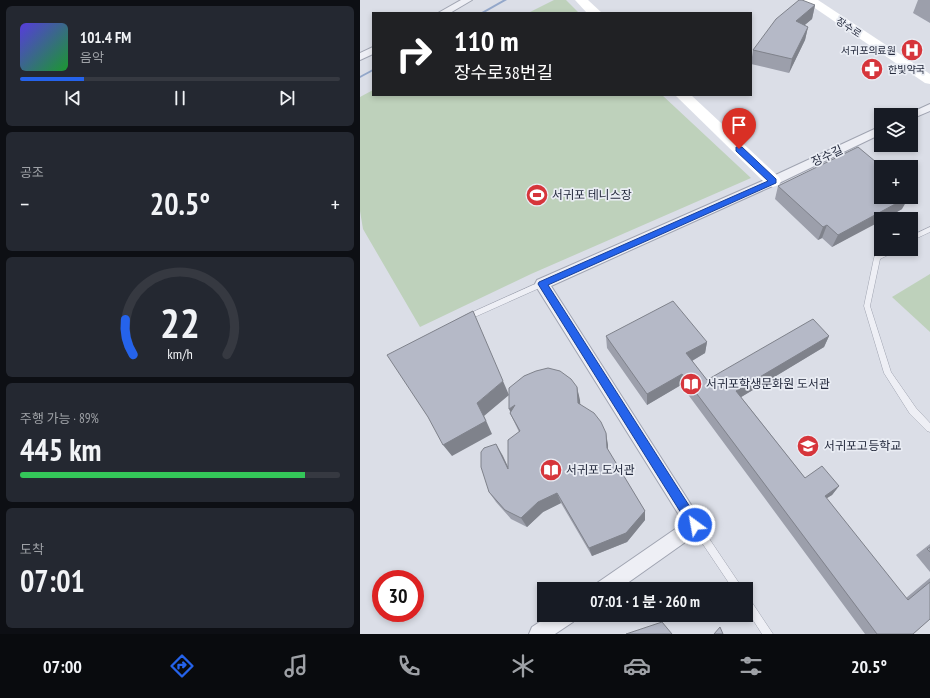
<!DOCTYPE html>
<html lang="ko">
<meta charset="utf-8">
<style>
:root{--surface:#171b24;--page:#242831;--text:#f1f3f6;--muted:#9ea1a6;--line:#363941;--accent:#2563eb}
body{margin:0;font-family:"PT Sans Narrow","Noto Sans KR",sans-serif;background:var(--page);color:var(--text);height:100vh;display:flex;flex-direction:column;font-size:15px;white-space:nowrap}
*{box-sizing:border-box;margin:0}
p{font-size:13px;color:var(--muted)}
.icon{flex:none;width:22px;height:22px;fill:none;stroke:currentColor;stroke-width:2;stroke-linecap:round;stroke-linejoin:round}
.map{position:relative;flex:1;overflow:hidden}
.details{display:flex;flex-direction:column;gap:6px;padding:6px;background:#0d0f14;width:360px}
.details>*{flex:none}
.guide{position:absolute;left:12px;top:12px;width:380px;height:84px;border-radius:0px;box-shadow:0 2px 6px #0003;background:#202124;color:#fff;overflow:hidden}
.controls{position:absolute;left:514px;top:108px;display:grid;gap:8px}
.controls a{display:grid;place-items:center;width:44px;height:44px;border-radius:0px;background:var(--surface);box-shadow:0 2px 6px #0003;font-size:20px}
.speed{position:absolute;left:12px;top:570px;display:flex;gap:8px;font-size:20px;font-weight:700;text-align:center}
.speed>*{display:grid;place-content:center;width:52px;height:52px;border-radius:50%;background:var(--surface);box-shadow:0 2px 6px #0003;line-height:1}
.speed .limit{border:6px solid #d22;background:#fff;color:#111}
.pin{position:absolute;display:grid;place-items:center;width:34px;height:34px;color:#fff;margin:-41px -17px;border-radius:50% 50% 50% 0;rotate:-45deg;box-shadow:0 0 4px #0007}
.pin .icon{rotate:45deg}
.me{position:absolute;width:44px;margin:-22px;rotate:328deg;stroke-linejoin:round;filter:drop-shadow(0 0 3px #0008)}
.turn{display:flex;align-items:center;gap:14px;height:84px;padding:0 16px;font-size:18px}
.turn .icon{width:52px;height:52px;stroke-width:2.5}
.turn b{display:block;font-size:28px;line-height:34px}
.big{font-size:30px;font-weight:700;line-height:1.1}
.details .tile{flex:1;display:flex;flex-direction:column;justify-content:center;gap:6px;min-width:0;padding:0 14px;border-radius:6px;background:var(--page)}
.details .dial{align-items:center;gap:0}
.dial svg{height:104px;overflow:visible;fill:none;stroke:var(--line);stroke-width:7;stroke-linecap:round;text-anchor:middle}
.dial text{fill:var(--text);stroke:none}
.song{display:flex;align-items:center;gap:12px}
.cover{width:48px;height:48px;border-radius:6px;background:linear-gradient(135deg,hsl(250 70% 55%),hsl(130 70% 35%))}
.played{height:4px;border-radius:2px;background:linear-gradient(90deg,var(--accent) 20%,var(--line) 20%)}
.keys{display:flex;justify-content:space-around;direction:ltr}
.heat{display:flex;justify-content:space-between;align-items:center;font-size:22px;direction:ltr}
.charge{height:6px;border-radius:3px;background:linear-gradient(90deg,#34c759 89%,var(--line) 0)}
.trip{position:absolute;left:177px;top:582px;width:216px;height:40px;border-radius:0px;background:var(--surface);box-shadow:0 2px 6px #0003;font-weight:700;line-height:40px;text-align:center}
.menu{display:flex;height:64px;justify-content:space-around;align-items:center;background:#090b0e;color:var(--muted)}
.menu .icon{width:28px;height:28px}
.menu .active{color:var(--accent)}
.menu b{font-size:18px;color:var(--text)}
main{display:flex;flex:1;min-height:0}
.map>svg:first-child{display:block}
.green{fill:#bed1bb}
.lines{fill:none;stroke-linecap:round;stroke-linejoin:round}
.stream{fill:#93a7ca;fill-rule:evenodd}
.lane-casing{stroke:#a0a4b1;stroke-width:1}
.street-casing{stroke:#a0a4b1;stroke-width:2}
.lane{fill:#eeeff5;fill-rule:evenodd}
.street{fill:#eeeff5;fill-rule:evenodd}
.secondary{fill:#fff;fill-rule:evenodd}
.wall{fill:#9c9fab}
.shaded-wall{fill:#7f828b}
.building{fill:#b5b9c7;stroke:#7f828b}
.route{fill:#2563eb;stroke:#184099}
.labels{text-anchor:middle;stroke-width:3.5;stroke-linejoin:round;paint-order:stroke}
.far-street-label{font-size:10px;fill:#242a3d;stroke:#eaedf4}
.far-poi-label{font-size:10px;fill:#242a3d;stroke:#eaedf4;text-anchor:end}
.street-label{font-size:12px;fill:#242a3d;stroke:#eaedf4}
.poi-label{font-size:12px;fill:#242a3d;stroke:#eaedf4;text-anchor:start}
</style>
<main>
<section class="details">
<div class="tile">
<div class="song"><i class="cover"></i><div><b>101.4 FM</b><p>음악</p></div></div>
<div class="played"></div>
<div class="keys"><svg class="icon" aria-label="previous" viewBox="0 0 24 24"><path d="M18 5L8 12l10 7zM5 5v14"/></svg><svg class="icon" aria-label="pause" viewBox="0 0 24 24"><path d="M8 5v14M16 5v14"/></svg><svg class="icon" aria-label="next" viewBox="0 0 24 24"><path d="M6 5l10 7-10 7zM19 5v14"/></svg></div>
</div>
<div class="tile"><p>공조</p>
<div class="heat"><a>−</a><b class="big">20.5°</b><a>+</a></div>
</div>
<div class="tile dial"><svg viewBox="0 0 100 80">
<path d="M14 69A42 42 0 1 1 86 69"/>
<path d="M14 69A42 42 0 0 1 8 42" stroke="#2563eb"/>
<text x="50" y="56" font-size="32" font-weight="700">22</text>
<text x="50" y="72" font-size="11">km/h</text>
</svg></div>
<div class="tile"><p>주행 가능 · 89%</p><b class="big">445 km</b><div class="charge"></div></div>
<div class="tile"><p>도착</p><b class="big">07:01</b></div>
</section>
<div class="map">
<svg width="570" height="634" viewBox="0 0 570 634">
<rect width="100%" height="100%" fill="#dbdee7"/>
<g class="green">
<polygon points="194,0 206,0 219,13 168,13"/>
<polygon points="13,90 13,95 302,95 391,178 171,274 60,327 3,229 0,211 0,97"/>
<polygon points="570,274 570,332 532,297"/>
</g>
<g class="lines">
<g class="stream">
<polygon points="143,0 147,0 124,13 120,13"/>
<polygon points="13,69 13,71 0,78 0,76"/>
</g>
<g class="lane-casing">
<g id="lane">
<polygon points="570,227 570,232 551,241 551,236"/>
<polygon points="528,249 537,249 536,251 520,259 510,306 531,372 556,408 570,423 570,432 567,431 550,414 524,373 504,306 514,258 515,256"/>
<polygon points="182,281 185,284 184,286 108,320 104,320 102,318 104,316"/>
<polygon points="335,521 338,522 383,589 373,589 332,528 331,525 332,522"/>
<polygon points="386,596 389,598 413,634 402,634 386,609"/>
</g>
</g>
<g class="street-casing">
<g id="street">
<polygon points="101,0 112,0 90,13 78,13"/>
<polygon points="13,47 13,54 0,60 0,53"/>
<polygon points="570,104 570,111 551,119 551,115 546,115"/>
<polygon points="521,126 521,134 417,184 191,286 344,525 341,531 259,589 234,589 237,583 324,523 177,288 175,284 177,280 409,178"/>
<polygon points="190,615 215,615 213,622 195,634 169,634 172,627"/>
</g>
</g>
<use href="#lane" class="lane"/>
<use href="#street" class="street"/>
<g class="secondary">
<polygon points="215,0 228,0 242,13 227,13"/>
<polygon points="443,0 458,0 570,74 570,84 565,83"/>
<polygon points="315,95 331,95 419,177 421,181 419,185 413,187 407,185"/>
</g>
</g>
<g class="wall">
<polygon points="558,0 570,0 570,23 553,13"/>
<polygon points="455,5 452,19 444,25 448,27 445,40 429,73 391,64 393,50"/>
<polygon points="418,186 542,209 525,219 521,219 472,247 462,238 458,240 415,199"/>
<polygon points="246,336 347,342 345,353 332,361 347,380 469,336 464,347 381,397 445,478 479,486 472,495 466,498 546,598 570,578 570,619 553,634 505,634 321,385 287,405 247,348"/>
<polygon points="217,387 220,404 246,433 248,451 285,511 285,520 267,542 232,556 201,503 183,512 167,527 151,519 136,502 129,492 136,444 148,467 159,432 150,413"/>
<polygon points="570,544 570,572 556,555"/>
</g>
<g class="shaded-wall">
<polygon points="455,5 452,19 433,35 436,21"/>
<polygon points="448,27 445,40 429,73 432,59"/>
<polygon points="548,197 549,197 542,209 525,219 521,219 521,221 472,247 478,235"/>
<polygon points="467,225 462,238 458,240 463,227"/>
<polygon points="469,336 464,347 373,402 376,391"/>
<polygon points="347,342 345,353 325,365 326,353"/>
<polygon points="322,374 321,385 287,405 287,394"/>
<polygon points="143,381 149,395 124,416 132,434 92,456 83,445 117,403"/>
<polygon points="217,387 220,400 221,416 218,403"/>
<polygon points="155,405 153,418 149,409"/>
<polygon points="246,433 248,445 248,460 247,448"/>
<polygon points="136,444 143,456 154,480 148,469"/>
<polygon points="479,486 472,495 458,504 465,496"/>
<polygon points="197,493 201,503 183,512 167,527 161,518 178,502"/>
<polygon points="285,511 285,520 267,542 232,556 229,548"/>
</g>
<g class="building">
<polygon points="439,0 442,0 455,5 436,21 448,27 432,59 393,50 416,19"/>
<polygon points="498,147 522,167 521,167 521,197 548,197 478,235 467,225 463,227 418,186"/>
<polygon points="313,301 347,342 326,353 347,380 453,319 469,336 376,391 445,478 462,466 479,486 465,496 548,600 570,582 570,619 553,634 517,634 322,374 287,394 246,336"/>
<polygon points="113,311 143,381 117,403 126,421 83,445 68,417 27,355"/>
<polygon points="188,368 200,371 211,379 217,387 218,403 234,413 241,422 246,433 247,448 285,511 266,533 229,548 197,493 178,502 161,518 145,510 129,492 121,467 121,452 124,448 136,444 148,469 148,440 160,431 150,413 155,405 149,409 149,388 164,376 176,371"/>
<polygon points="570,547 570,552 567,549"/>
<polygon points="302,622 312,634 266,634"/>
<polygon points="360,627 363,634 354,634"/>
</g>
<polygon class="route" points="376,147 382,147 416,179 416,183 188,285 339,521 341,525 339,529 335,531 331,529 178,284 179,282 408,181 376,151"/>
<defs>
<g id="hospital-disc" transform="scale(1.15)"><circle r="9.5" fill="#d6353b" stroke="#eaedf4"/><path d="M-5-5h3v3.5h4V-5h3V5h-3V1.5h-4V5h-3Z" fill="#fff"/></g>
<g id="pharmacy-disc" transform="scale(1.15)"><circle r="9.5" fill="#d6353b" stroke="#eaedf4"/><path d="M-2-6h4v4h4v4h-4v4h-4v-4h-4v-4h4Z" fill="#fff"/></g>
<g id="stadium-disc" transform="scale(1.15)"><circle r="9.5" fill="#d6353b" stroke="#eaedf4"/><path d="M0-5a6.5 5 0 1 0 0 10a6.5 5 0 1 0 0-10ZM-3.5-1.8h7v3.6h-7Z" fill="#fff"/></g>
<g id="library-disc" transform="scale(1.15)"><circle r="9.5" fill="#d6353b" stroke="#eaedf4"/><path d="M-6-4Q-3-5.5-.7-3.5V5Q-3 3-6 4ZM6-4Q3-5.5 .7-3.5V5Q3 3 6 4Z" fill="#fff"/></g>
<g id="school-disc" transform="scale(1.15)"><circle r="9.5" fill="#d6353b" stroke="#eaedf4"/><path d="M0-5L7-2L0 1L-7-2ZM-4 1L0 2.5L4 1V4Q0 6-4 4Z" fill="#fff"/></g>
</defs>
<g fill-rule="evenodd">
<use href="#hospital-disc" x="552" y="50"/>
<use href="#pharmacy-disc" x="512" y="69"/>
<use href="#stadium-disc" x="177" y="195"/>
<use href="#library-disc" x="331" y="384"/>
<use href="#school-disc" x="448" y="446"/>
<use href="#library-disc" x="191" y="470"/>
</g>
<g class="labels">
<g class="far-street-label">
<text transform="translate(489 27) rotate(33)" y="4">장수로</text>
</g>
<g class="far-poi-label">
<text x="536" y="54">서귀포의료원</text>
<text x="528" y="73" text-anchor="start">한빛약국</text>
</g>
<g class="street-label">
<text transform="translate(467 156) rotate(-25)" y="4">장수길</text>
</g>
<g class="poi-label">
<text x="192" y="199">서귀포 테니스장</text>
<text x="346" y="388">서귀포학생문화원 도서관</text>
<text x="464" y="450">서귀포고등학교</text>
<text x="206" y="474">서귀포 도서관</text>
</g>
</g>
</svg>
<div class="controls">
<a><svg class="icon" aria-label="layers" viewBox="0 0 24 24"><path d="M12 4l9 5-9 5-9-5zM3 14l9 5 9-5"/></svg></a>
<a>+</a>
<a>−</a>
</div>
<div class="speed"><div class="limit">30</div></div>
<div class="pin" style="left:379px;top:149px;background:#d93025"><svg class="icon" aria-label="arrive" viewBox="0 0 24 24"><path d="M6 21V4h12l-3 4 3 4H6"/></svg></div>
<svg class="me" style="left:335px;top:525px" viewBox="-20 -20 40 40"><circle r="17" fill="#2563eb" stroke="#fff" stroke-width="3"/><path d="M0-11L8 9 0 5-8 9z" fill="#fff"/></svg>
<div class="trip">07:01 · 1 분 · 260 m</div>
<div class="guide">
<div class="turn"><svg class="icon" aria-label="right" viewBox="0 0 24 24"><path d="M7 20v-9h11M14 6l5 5-5 5"/></svg><div><b>110 m</b>장수로38번길</div></div>
</div>
</div>
</main>
<nav class="menu">
<b>07:00</b>
<svg class="icon active" aria-label="directions" viewBox="0 0 24 24"><path d="M12 3l9 9-9 9-9-9zM9 14v-3h6M13 9l2 2-2 2"/></svg>
<svg class="icon" aria-label="music" viewBox="0 0 24 24"><path d="M9 18V5l10-2v13"/><circle cx="6" cy="18" r="3"/><circle cx="16" cy="16" r="3"/></svg>
<svg class="icon" aria-label="phone" viewBox="0 0 24 24"><path d="M5 4h4l2 5-3 2q2 4 5 5l2-3 5 2v4C11 20 4 13 5 4z"/></svg>
<svg class="icon" aria-label="climate" viewBox="0 0 24 24"><path d="M12 3v18M4 7l16 10M4 17L20 7"/></svg>
<svg class="icon" aria-label="car" viewBox="0 0 24 24"><path d="M5 17H2v-5l4-1 3-4h7l3 4 3 1v5h-3M9 17h6M6 11h13"/><circle cx="7" cy="17" r="2"/><circle cx="17" cy="17" r="2"/></svg>
<svg class="icon" aria-label="filters" viewBox="0 0 24 24"><path d="M4 7h16M4 17h16"/><circle cx="9" cy="7" r="2"/><circle cx="15" cy="17" r="2"/></svg>
<b>20.5°</b>
</nav>
